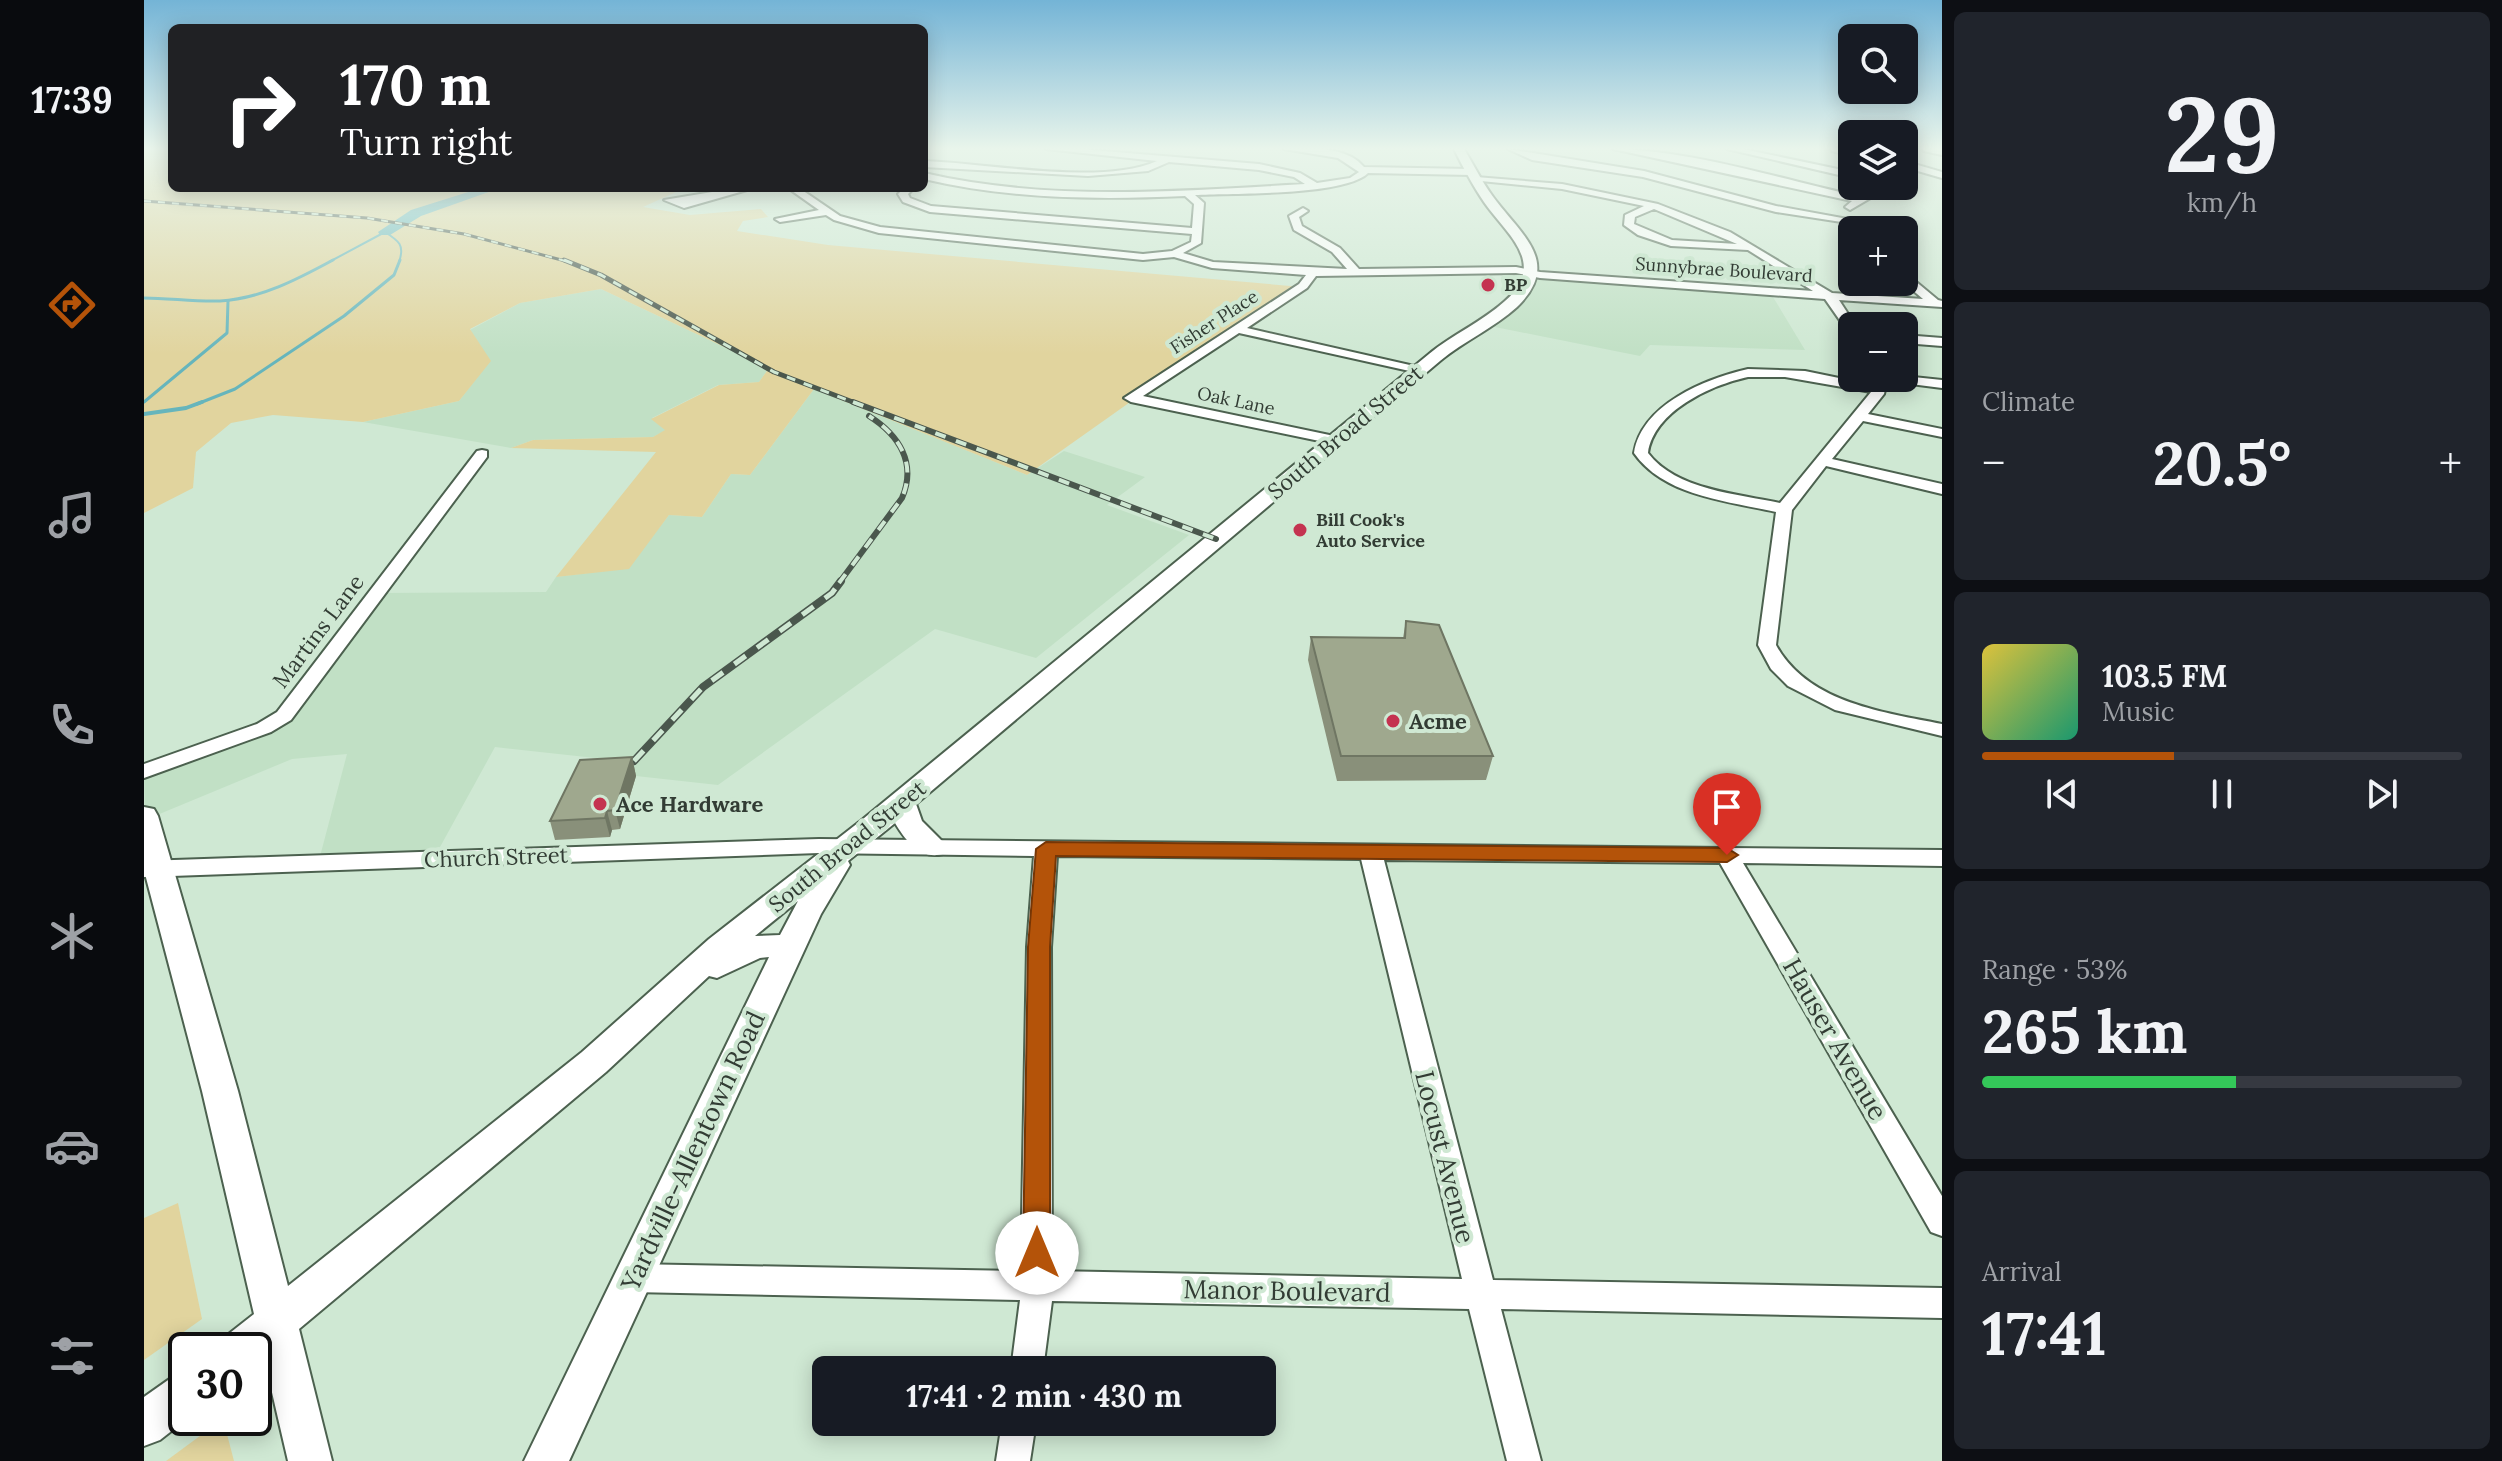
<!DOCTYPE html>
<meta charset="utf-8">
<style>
:root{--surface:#171b24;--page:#20242c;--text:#f1f3f6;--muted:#9ea1a6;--line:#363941;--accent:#b45309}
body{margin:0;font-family:Lora,serif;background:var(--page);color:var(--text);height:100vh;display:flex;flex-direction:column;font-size:30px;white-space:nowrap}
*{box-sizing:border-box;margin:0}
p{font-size:26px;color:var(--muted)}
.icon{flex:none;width:44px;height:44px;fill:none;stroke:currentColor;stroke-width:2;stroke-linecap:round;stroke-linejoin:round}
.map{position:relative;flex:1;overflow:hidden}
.drawer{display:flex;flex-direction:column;gap:12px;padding:12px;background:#0d0f14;width:560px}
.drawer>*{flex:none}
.top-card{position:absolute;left:24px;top:24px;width:760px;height:168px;border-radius:12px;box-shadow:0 4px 20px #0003;background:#202124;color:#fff;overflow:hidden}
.buttons{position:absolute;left:1694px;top:24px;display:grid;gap:16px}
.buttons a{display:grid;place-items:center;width:80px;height:80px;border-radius:12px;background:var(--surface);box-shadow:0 4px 20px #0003;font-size:40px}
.speed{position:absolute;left:24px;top:1332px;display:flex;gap:16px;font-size:40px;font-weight:700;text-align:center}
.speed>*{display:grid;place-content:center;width:104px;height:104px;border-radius:50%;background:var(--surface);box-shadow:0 4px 20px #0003;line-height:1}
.speed .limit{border:4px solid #111;border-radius:12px;background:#fff;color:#111}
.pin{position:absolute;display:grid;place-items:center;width:68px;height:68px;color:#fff;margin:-82px -34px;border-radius:50% 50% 50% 0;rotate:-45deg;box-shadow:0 0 8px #0007}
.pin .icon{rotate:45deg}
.me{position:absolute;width:88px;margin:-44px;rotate:0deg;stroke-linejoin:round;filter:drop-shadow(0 0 6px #0008)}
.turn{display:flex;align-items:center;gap:28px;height:168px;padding:0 40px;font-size:36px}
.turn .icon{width:104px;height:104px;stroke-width:2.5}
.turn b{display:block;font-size:56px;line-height:68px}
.big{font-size:60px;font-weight:700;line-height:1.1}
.drawer .card{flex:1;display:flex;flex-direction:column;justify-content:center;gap:12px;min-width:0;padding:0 28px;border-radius:12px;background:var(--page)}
.drawer .dial{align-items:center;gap:0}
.dial b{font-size:104px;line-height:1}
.song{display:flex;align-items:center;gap:24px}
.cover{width:96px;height:96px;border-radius:12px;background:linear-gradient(135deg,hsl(50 70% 55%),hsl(160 70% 35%))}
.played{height:8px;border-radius:4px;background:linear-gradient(90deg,var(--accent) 40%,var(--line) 40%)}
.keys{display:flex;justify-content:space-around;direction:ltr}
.heat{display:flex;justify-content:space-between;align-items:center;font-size:44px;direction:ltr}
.charge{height:12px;border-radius:6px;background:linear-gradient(90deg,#34c759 53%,var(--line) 0)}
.trip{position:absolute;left:668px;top:1356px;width:464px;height:80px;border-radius:12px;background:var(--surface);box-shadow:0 4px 20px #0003;font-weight:700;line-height:80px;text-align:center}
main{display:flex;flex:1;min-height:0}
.tabs{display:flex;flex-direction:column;width:144px;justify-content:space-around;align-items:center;background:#090b0e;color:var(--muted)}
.tabs .icon{width:56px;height:56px}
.tabs .on{color:var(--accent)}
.tabs b{font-size:36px;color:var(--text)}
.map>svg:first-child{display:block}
.built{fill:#c1e0c5}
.green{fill:#e1d49e}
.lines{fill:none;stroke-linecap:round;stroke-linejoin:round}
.stream-far2{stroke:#66b5bc;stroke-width:2}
.stream-far1{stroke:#66b5bc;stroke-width:3}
.stream{stroke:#66b5bc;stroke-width:4}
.river{fill:#66b5bc;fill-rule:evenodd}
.minor-casing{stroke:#4c614f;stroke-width:4}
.major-casing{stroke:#4c614f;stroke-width:4}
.minor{fill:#fff;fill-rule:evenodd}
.major{fill:#fff;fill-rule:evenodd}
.rail-far3-casing{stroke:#4a574d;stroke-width:3}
.rail-far2-casing{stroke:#4a574d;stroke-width:5}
.rail-far1-casing{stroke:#4a574d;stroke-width:6}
.rail-casing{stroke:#4a574d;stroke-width:8}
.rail-far3{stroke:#cfe8d3;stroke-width:2;stroke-dasharray:7;stroke-linecap:butt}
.rail-far2{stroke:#cfe8d3;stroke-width:3;stroke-dasharray:9;stroke-linecap:butt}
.rail-far1{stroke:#cfe8d3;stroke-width:4;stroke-dasharray:11;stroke-linecap:butt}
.rail{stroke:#cfe8d3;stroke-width:5;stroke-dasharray:14;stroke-linecap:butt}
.wall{fill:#89907a}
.shaded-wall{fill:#6f7663}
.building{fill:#9fa88e;stroke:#6f7663;stroke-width:2}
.route{fill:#b45309;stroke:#753606;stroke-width:2}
.poi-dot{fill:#c43350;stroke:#cfe8d3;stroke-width:3}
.labels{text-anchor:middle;stroke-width:8;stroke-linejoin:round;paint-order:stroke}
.far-street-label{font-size:18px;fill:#323c34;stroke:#cfe8d3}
.far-poi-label{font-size:18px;font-weight:bold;fill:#323c34;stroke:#cfe8d3;text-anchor:start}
.street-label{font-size:22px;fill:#323c34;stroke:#cfe8d3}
.poi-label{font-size:22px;font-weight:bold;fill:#323c34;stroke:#cfe8d3;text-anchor:start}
.near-street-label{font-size:26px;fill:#323c34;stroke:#cfe8d3}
</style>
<main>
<nav class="tabs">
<b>17:39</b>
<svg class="icon on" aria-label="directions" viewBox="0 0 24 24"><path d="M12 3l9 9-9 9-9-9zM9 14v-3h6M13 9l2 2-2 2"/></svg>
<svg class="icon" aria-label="music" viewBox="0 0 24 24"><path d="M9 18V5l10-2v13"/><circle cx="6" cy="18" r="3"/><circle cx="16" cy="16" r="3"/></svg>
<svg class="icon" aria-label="phone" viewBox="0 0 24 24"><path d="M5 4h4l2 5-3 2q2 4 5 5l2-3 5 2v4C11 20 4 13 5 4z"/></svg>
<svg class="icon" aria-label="climate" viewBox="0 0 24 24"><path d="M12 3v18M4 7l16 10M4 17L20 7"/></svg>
<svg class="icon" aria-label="car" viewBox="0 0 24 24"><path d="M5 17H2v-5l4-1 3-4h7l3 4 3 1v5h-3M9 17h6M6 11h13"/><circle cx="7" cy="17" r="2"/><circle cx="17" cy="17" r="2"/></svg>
<svg class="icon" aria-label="filters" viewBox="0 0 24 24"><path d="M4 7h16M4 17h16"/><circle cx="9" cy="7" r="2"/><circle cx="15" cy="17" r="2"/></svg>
</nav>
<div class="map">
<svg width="1798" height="1461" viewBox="0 0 1798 1461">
<rect width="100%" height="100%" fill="#cfe8d3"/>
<g class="built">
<polygon points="1387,272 1626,292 1661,350 1506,345 1496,356 1341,325"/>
<polygon points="457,289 625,368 615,382 574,385 508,418 522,430 509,437 389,440 367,448 219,422 315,401 346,361 326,330 376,303"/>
<polygon points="670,389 883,475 920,451 1001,477 963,505 1045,535 892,658 791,629 574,785 492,776 451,758 351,747 290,858 174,864 203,754 148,759 1,820 0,771 120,728 233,593 402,592 412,577 484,568 525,515 558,517 587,474 606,475"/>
</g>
<g class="green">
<polygon points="0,149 28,149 28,188 541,188 499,207 546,215 617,209 624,217 599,221 593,231 684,245 1158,287 1023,376 883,475 670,389 606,475 587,474 558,517 525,515 485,569 412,577 512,452 367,448 389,440 509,437 521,430 507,419 575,385 615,382 625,368 457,289 376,303 326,329 347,361 315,401 219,422 129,415 87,423 52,452 49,488 0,513"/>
<polygon points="34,1203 58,1319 0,1360 0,1218"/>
<polygon points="79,1419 90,1461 22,1461"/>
</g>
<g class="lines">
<path class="stream-far2" d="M185,262L241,232C255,241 261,245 255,262"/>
<g class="stream-far1">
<path d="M0,298C25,298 51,302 76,301C116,299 154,279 189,260"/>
<polyline points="0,402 83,333 84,301"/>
<polyline points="53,404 91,389 200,316 250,275 256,260"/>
</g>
<polyline class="stream" points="0,414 42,408 58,402"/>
<polygon class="river" points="337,188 356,188 277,216 246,235 236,235 234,232 267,210"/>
<g class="minor-casing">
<g id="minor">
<path d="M902,149H936L1115,164L1156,173L1173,183L1206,178L1215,172L1194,158L1140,149C1167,149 1201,145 1220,167L1328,169L1332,172L1328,175L1224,173C1201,196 1088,193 1051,195L1060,203L1057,243L1039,253L1069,262L1203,269L1188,252L1150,230L1145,216L1159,208L1164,211L1155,217L1158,226L1196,248L1215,269L1372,267L1396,272L1669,291L1604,250L1527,246L1494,235L1480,225L1481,215L1500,206L1418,189L1327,180L1332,177L1418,184L1514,204L1586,232L1688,293L1779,299L1759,282L1760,274L1764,275L1794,300L1798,301V307L1695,300L1712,326H1708V333L1704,332L1681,299L1396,278L1372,273L1172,276L1163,288L1103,328L1279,368V374L1095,333L999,396L1195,437V443L1190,444L987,402L980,398L1155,284L1162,275L1068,268L1030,257L999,260L735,233L690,220L682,215L636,222L631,219L675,210L644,188H655L696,216L736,227L999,254L1028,251L1047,242L1048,234L786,212L759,202L754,194L760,188H770L764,194L766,198L787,206L1048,228L1050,204L1041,196C953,200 865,199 780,179V173C905,202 1034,191 1161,184L1150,177L1115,170L1025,162L1004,171L944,176L780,167V161C844,163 957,186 1013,161ZM1510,209L1593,244L1528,240L1490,224L1491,217Z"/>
<polygon points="1364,149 1500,171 1632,206 1709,220 1704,223 1632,212 1499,177 1388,160"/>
<path d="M1469,149C1542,149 1641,180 1714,196L1734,186H1747L1706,210L1701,207L1708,201Z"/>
<polygon points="1583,149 1599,149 1708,172 1708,178"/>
<polygon points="1687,149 1708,150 1708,156 1688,151"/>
<polygon points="1779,149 1798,149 1798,155 1780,151"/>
<polygon points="1760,161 1798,172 1798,178 1760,167"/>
<polygon points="592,188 610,188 540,208 520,200"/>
<polygon points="1760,335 1798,338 1798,346 1760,343"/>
<path d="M1604,369L1661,371L1729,385L1731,378L1760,376L1798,380V388L1743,381L1740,394L1724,414L1798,429V437L1719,421L1688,459L1798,484V494L1682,466L1648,510L1632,645C1664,703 1739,712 1798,724V736L1691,710L1644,686L1627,669L1614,645L1632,512C1583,501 1520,496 1490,453C1498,404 1561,379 1604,369ZM1604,377H1641L1727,392L1636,503C1594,494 1532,490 1504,453C1510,411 1567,385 1604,377Z"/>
<polygon points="338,450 343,451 343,457 147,720 127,732 0,778 0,764 113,724 133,712 333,451"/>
<path d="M675,839L1798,850V866L1599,863L1798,1196V1236L1787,1232L1576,863L1240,860L1349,1280L1798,1288V1318L1357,1309L1397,1461H1363L1325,1309L908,1301L899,1370H867L876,1300L488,1292L477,1288L473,1278L477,1268L488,1264L877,1271L883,947L890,856L675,853L0,877V861ZM913,856L1217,859L1318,1279L908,1271L907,947Z"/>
<polygon points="858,1422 892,1422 886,1461 852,1461"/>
</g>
</g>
<g class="major-casing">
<g id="major">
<path d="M1310,149H1320C1331,167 1340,186 1353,202C1380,237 1417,264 1373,307C1350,328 1320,341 1296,361L772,804L778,821L804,847L799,854C776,860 762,841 751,823L704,861L706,865L677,914L425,1461H380L625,957L616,958L573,978L565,976L462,1072L155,1329L188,1461H144L120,1358L110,1365V1350H76L82,1336L110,1314L58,1091L0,870V807L10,809L14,816L94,1091L144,1286L438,1052L565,939L719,819L1285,354C1309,334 1338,322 1361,301C1404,263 1363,235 1340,202C1329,186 1319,167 1310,149ZM654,901L636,935L611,936Z"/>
<polygon points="42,1371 44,1418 16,1440 0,1446 0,1397 27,1378"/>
</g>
</g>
<use href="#minor" class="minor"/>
<use href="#major" class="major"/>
<g class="rail-far3-casing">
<polyline id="rail-far3" points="0,201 223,218 320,234 425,262"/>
</g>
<g class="rail-far2-casing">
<polyline id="rail-far2" points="420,260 457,275 630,372 714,404"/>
</g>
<g class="rail-far1-casing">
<g id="rail-far1">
<polyline points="709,402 1072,539"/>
<path d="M695,583L758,498C773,463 755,435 725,416"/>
</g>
</g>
<g class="rail-casing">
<polyline id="rail" points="490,761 559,687 688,593 697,581"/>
</g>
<use href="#rail-far3" class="rail-far3"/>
<use href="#rail-far2" class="rail-far2"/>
<use href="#rail-far1" class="rail-far1"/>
<use href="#rail" class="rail"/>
</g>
<g class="wall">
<polygon points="1262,621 1349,756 1342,780 1193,781 1164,660 1167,637 1259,638"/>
<polygon points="488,757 492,776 476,829 468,830 466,837 411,840 406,821"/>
</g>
<g class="shaded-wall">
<polygon points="488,757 492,776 476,829 471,810"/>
<polygon points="463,811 468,830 466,837 461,818"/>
</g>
<g class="building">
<polygon points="1262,621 1295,625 1349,756 1197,756 1167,637 1261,638"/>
<polygon points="488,757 471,810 463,811 461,818 406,821 436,760"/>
</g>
<linearGradient id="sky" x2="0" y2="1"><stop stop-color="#74b4d6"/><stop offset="0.42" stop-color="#e9f5eb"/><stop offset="1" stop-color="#e9f5eb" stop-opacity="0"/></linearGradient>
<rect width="1798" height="354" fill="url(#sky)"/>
<polygon class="route" points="902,842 1583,848 1594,855 1583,862 912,856 906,947 906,1253 902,1262 893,1265 883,1262 879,1253 884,947 892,849"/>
<g class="poi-dot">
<circle cx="1344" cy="285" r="8"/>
<circle cx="1156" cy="530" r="8"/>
<circle cx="1249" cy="721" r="8"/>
<circle cx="456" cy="804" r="8"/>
</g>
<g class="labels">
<g class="far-street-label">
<text transform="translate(1580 270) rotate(4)" y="6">Sunnybrae Boulevard</text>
<text transform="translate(1070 322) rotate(-33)" y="6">Fisher Place</text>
<text transform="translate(1092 401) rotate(12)" y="6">Oak Lane</text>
</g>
<g class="far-poi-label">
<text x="1360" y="291">BP</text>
<text x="1172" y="526">Bill Cook's<tspan x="1172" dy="21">Auto Service</tspan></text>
</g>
<g class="street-label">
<text transform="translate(1201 432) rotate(-40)" y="8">South Broad Street</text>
<text transform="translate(174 631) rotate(-53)" y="8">Martins Lane</text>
<text transform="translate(703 846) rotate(-39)" y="8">South Broad Street</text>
<text transform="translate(352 857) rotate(-2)" y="8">Church Street</text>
</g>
<g class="poi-label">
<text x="1265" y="729">Acme</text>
<text x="472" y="812">Ace Hardware</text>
</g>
<g class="near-street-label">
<text transform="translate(1691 1039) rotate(60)" y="9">Hauser Avenue</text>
<text transform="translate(549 1151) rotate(-65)" y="9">Yardville-Allentown Road</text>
<text transform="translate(1301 1157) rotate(76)" y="9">Locust Avenue</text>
<text transform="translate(1143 1291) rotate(1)" y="9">Manor Boulevard</text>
</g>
</g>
</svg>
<div class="buttons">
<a><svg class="icon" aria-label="search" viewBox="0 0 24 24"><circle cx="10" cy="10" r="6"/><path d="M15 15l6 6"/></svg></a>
<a><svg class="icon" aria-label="layers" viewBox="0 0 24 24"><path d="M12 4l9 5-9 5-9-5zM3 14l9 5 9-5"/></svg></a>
<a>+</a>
<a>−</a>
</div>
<div class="speed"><div class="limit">30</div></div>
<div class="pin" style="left:1583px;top:855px;background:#d93025"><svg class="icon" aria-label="arrive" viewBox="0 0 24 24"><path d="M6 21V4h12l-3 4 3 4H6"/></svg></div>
<svg class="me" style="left:893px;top:1253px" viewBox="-20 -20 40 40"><circle r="19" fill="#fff"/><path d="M0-13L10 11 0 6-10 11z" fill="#b45309"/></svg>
<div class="trip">17:41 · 2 min · 430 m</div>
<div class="top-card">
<div class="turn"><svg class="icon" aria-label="right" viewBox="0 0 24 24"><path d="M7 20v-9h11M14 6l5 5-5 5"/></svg><div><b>170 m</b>Turn right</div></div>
</div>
</div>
<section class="drawer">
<div class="card dial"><b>29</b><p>km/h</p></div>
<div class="card"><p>Climate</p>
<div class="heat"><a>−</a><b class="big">20.5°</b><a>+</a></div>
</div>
<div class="card">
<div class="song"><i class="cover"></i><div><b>103.5 FM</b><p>Music</p></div></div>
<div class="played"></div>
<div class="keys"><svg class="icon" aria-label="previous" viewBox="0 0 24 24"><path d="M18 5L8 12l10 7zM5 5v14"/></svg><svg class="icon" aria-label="pause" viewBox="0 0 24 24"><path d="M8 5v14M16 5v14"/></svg><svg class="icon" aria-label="next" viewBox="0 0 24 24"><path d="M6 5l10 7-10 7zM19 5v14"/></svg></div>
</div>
<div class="card"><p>Range · 53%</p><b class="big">265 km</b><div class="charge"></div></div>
<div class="card"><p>Arrival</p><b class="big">17:41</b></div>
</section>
</main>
